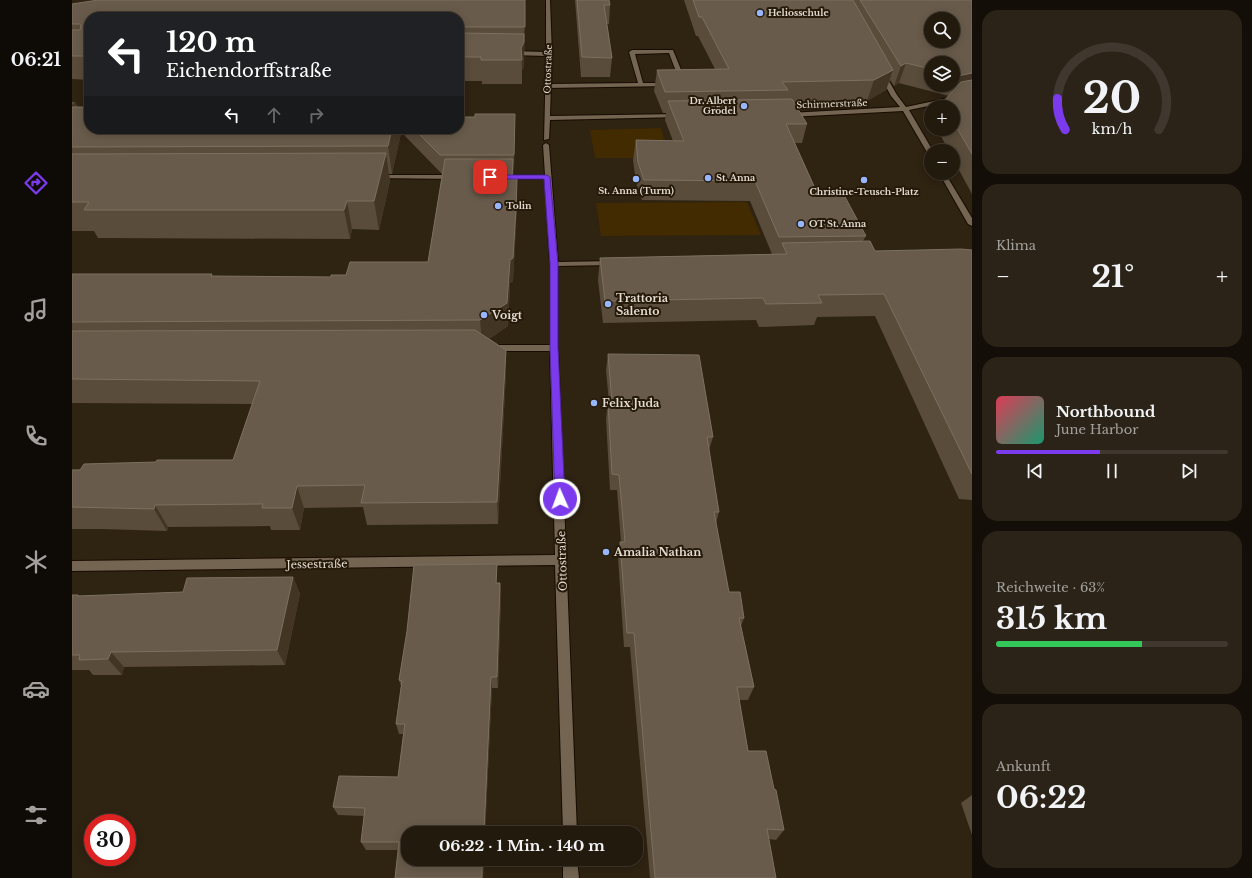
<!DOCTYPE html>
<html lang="de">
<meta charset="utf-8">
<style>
:root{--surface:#231a0e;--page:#2b2317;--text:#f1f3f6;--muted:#a3a19e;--line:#40382e;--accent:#7c3aed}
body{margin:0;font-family:"Libre Baskerville",serif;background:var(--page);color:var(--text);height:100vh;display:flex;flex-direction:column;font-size:15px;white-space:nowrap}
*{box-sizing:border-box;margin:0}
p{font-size:13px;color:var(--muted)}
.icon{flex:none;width:22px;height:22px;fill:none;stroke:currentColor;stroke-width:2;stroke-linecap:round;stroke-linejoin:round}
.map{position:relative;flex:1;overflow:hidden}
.details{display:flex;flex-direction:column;gap:10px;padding:10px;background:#130e08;width:280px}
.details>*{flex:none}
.hud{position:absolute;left:12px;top:12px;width:380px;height:122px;border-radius:16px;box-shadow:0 2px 10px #0003,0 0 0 1px var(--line);background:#202124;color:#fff;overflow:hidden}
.fabs{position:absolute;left:852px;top:12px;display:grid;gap:8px}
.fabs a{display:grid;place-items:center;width:36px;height:36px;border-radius:50%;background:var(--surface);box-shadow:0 2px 10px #0003,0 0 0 1px var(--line);font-size:20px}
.speed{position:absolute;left:12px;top:814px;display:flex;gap:8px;font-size:20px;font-weight:700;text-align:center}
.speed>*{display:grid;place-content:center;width:52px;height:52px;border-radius:50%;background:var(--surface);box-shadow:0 2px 10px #0003,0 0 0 1px var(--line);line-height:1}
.speed .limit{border:6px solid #d22;background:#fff;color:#111}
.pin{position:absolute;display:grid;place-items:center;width:34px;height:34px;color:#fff;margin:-17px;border-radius:8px;box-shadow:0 2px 6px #0006}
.me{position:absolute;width:44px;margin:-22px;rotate:358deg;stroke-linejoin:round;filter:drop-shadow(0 0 3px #0008)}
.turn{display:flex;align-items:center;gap:14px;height:84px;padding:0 16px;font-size:18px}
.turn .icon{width:52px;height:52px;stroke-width:2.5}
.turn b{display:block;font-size:28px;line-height:34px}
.lanes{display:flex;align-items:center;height:38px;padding:0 16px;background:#0003;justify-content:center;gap:20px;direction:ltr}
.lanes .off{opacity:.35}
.big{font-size:30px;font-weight:800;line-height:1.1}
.details .card{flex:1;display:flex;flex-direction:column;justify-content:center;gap:6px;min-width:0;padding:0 14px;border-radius:16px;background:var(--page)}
.details .dial{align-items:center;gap:0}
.dial svg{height:104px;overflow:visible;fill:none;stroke:var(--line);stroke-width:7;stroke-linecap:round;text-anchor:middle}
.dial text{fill:var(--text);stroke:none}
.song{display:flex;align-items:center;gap:12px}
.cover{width:48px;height:48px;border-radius:6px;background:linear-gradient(135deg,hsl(350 70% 55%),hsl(160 70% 35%))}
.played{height:4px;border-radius:2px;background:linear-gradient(90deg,var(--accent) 45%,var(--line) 45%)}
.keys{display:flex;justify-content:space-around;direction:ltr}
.heat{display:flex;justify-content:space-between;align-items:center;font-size:22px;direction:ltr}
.charge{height:6px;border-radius:3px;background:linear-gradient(90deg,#34c759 63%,var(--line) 0)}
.trip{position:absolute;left:329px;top:826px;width:242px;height:40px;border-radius:16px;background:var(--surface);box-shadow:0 2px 10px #0003,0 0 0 1px var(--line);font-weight:800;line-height:40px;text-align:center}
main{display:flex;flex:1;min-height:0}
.dock{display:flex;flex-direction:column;width:72px;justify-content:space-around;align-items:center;background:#0e0a06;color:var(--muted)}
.dock .icon{width:28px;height:28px}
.dock .active{color:var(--accent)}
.dock b{font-size:18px;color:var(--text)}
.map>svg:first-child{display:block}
.green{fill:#422a01}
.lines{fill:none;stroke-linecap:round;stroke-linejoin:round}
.lane-casing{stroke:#170c00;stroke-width:2}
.street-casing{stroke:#170c00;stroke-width:2}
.lane{fill:#736552;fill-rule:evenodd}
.street{fill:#736552;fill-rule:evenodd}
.wall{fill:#594c3b;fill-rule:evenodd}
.shaded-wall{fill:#423524}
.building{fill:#685b4b;stroke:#7c7060;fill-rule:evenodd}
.route{fill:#7c3aed;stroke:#51269a}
.poi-dot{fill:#97b6fd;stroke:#251909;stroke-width:1.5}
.labels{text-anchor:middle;stroke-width:4;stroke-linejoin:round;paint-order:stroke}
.far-poi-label{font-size:9px;font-weight:bold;fill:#e4dcd1;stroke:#251909;text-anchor:start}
.far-street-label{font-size:9px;fill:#e4dcd1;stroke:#251909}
.poi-label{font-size:11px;font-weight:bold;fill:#e4dcd1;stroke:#251909;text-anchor:start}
.street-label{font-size:11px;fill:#e4dcd1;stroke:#251909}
</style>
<main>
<nav class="dock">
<b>06:21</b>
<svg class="icon active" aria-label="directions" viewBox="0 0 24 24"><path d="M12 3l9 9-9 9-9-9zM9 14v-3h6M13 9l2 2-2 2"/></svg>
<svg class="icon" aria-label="music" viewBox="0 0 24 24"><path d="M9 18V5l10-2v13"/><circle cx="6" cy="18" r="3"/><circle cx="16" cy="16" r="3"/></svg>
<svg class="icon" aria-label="phone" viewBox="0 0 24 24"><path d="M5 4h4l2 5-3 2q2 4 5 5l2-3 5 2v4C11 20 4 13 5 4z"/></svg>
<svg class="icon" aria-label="climate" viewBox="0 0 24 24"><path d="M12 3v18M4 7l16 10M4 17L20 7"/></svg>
<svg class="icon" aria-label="car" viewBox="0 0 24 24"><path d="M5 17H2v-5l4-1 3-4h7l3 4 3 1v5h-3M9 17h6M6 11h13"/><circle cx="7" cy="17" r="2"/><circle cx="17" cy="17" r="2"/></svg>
<svg class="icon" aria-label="filters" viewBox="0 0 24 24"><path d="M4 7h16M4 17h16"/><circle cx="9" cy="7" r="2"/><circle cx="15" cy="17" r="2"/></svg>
</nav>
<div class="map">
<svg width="900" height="878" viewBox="0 0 900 878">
<rect width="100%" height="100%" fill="#2f2312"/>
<g class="green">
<polygon points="589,128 597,158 523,158 518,130"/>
<polygon points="675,202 689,235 529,236 524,203"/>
</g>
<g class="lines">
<g class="lane-casing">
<polygon id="lane" points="560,50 601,50 614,82 611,84 608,82 597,53 563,54 571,83 595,83 598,85 597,86 475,88 472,86 475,84 566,83 557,52"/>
</g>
<g class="street-casing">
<g id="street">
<polygon points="474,0 478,0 480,54 478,116 607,114 610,116 609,117 478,120 477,139 472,140 474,56 439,55 436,53 439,51 474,52"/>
<polygon points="810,72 813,74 825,95 834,107 900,93 900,97 837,110 861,151 859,151 859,156 856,154 831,111 717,117 714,115 717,113 828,107 819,96 807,74"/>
<polygon points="474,143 477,145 486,262 540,261 544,263 540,265 486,266 486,348 505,833 491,833 483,565 0,571 0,561 483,555 478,351 418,351 414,348 418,345 478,345 478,264 473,179 429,179 426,177 429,175 473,175 471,145"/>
<polygon points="867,173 873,173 900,218 900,226 896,224"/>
<polygon points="305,175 383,175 386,177 383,179 303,178 303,176"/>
<polygon points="491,859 505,859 507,878 491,878"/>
</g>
</g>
<use href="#lane" class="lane"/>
<use href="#street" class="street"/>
</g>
<g class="wall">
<polygon points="453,0 452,66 450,70 450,84 410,84 410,81 387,81 387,17 17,17 17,80 0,79 0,4"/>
<polygon points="503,0 537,0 538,5 537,24 535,24 540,58 538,77 509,77"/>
<path d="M612,0H900V194L881,159V151H877L865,129H881V107H869L870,103L877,96L827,83L822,86L818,80L814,90L795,101L721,102L735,124L730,143H723L746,195L794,236L791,241L803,251L900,250V500L887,499L803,316L745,317L742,325L687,327L684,320L531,323L526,280L528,258L700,254L678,201L570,200L564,182L561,160L564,140L601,141L593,120L594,113H591L582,91L585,70L643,69L626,36H624ZM859,63H881V85H859Z"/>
<polygon points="0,102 3,102 17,129 328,129 329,133 320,174 317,174 318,181 307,230 280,229 278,239 26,238 22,231 0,231"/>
<polygon points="332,129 387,129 443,132 441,179 445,179 445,201 441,281 438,283 436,326 417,339 434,350 434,373 426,524 295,525 291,507 232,508 228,530 199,530 198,526 96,527 95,531 29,529 0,529 0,470 161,460 180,404 0,403 0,274 141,276 259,277 274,275 356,262 370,174 333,136"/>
<polygon points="536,354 641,437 637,450 647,512 644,523 657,592 672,618 669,626 682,687 676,700 667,700 676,751 702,789 712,830 704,840 697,839 704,878 578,878 558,647 552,647 546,557 548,542 549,542 545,490 538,490 534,419 536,403 537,403 534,370"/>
<polygon points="425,564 425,583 428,583 429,595 426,688 420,688 413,833 336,833 336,859 412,859 411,878 323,878 326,850 294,850 289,842 292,816 266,815 261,807 267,776 326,777 331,734 327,734 324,724 329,686 327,680 335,631 342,565"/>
<polygon points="221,577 228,594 213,665 52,667 50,675 21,675 17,670 0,670 0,595 6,595 8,596 111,592"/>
<polygon points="900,795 900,835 889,803"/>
</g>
<g class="shaded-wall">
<polygon points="452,34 452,66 450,70 449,48"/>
<polygon points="834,63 827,83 822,86 829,66"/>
<polygon points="821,70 814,90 795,101 802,80"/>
<polygon points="900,73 900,92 878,96 886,76"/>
<polygon points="3,102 14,129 0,108 0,105"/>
<polygon points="443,114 443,132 442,174 442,155"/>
<polygon points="320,129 328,129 329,133 320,174 316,146"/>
<polygon points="314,153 318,181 307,230 302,201"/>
<polygon points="441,159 441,181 440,179"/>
<polygon points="445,179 444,232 441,281 438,283 436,326 410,344 408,320 438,260"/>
<polygon points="275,201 280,229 278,239 272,210"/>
<polygon points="434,350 434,373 426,524 425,502"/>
<polygon points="225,486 232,508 228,530 220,508"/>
<polygon points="83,505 96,527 95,531 82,509"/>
<polygon points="425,564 425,595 424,583"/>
<polygon points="221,577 228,594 213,665 205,650"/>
<polygon points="428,583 429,595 426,688 425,677"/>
<polygon points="39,652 52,667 50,675 36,659"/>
<polygon points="419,677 420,688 413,833 412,833"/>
<polygon points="410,859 412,859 411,878 410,878"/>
</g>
<g class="building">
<polygon points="26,0 453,0 453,27 387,27 387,17 17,17 17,56 0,56 0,30 8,30 9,25 8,24 0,24 0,4"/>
<polygon points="505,0 537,0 538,5 532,5 540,58 510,57"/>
<polygon points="621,0 781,0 821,70 802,80 710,82 716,90 593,92 585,70 657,69 630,17 627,17"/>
<path d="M788,0H900V73L886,76L881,74V63H859V69L834,63L829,66ZM859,19H881V41H859Z"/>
<polygon points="387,33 452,34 452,42 449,48 450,60 409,60 409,57 387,57"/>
<polygon points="900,80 900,154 881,121 881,107 873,107 870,103 889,82"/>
<polygon points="720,99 735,124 714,124 746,195 772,195 794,236 707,237 683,181 572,180 566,162 564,140 612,141 596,101"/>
<polygon points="0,107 17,107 17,129 320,129 316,146 0,147"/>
<polygon points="403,114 443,114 442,155 368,155 342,129 387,129 387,117 403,117"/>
<polygon points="314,153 302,201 275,201 272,210 12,210 17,202 0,202 0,154"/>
<polygon points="373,159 441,159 440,179 445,179 444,209 441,258 438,260 435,303 408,320 0,322 0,274 140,274 139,276 259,277 259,275 274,275 278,262 356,262"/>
<polygon points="798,241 803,251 889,249 900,250 900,474 812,294 746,295 750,303 694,304 691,298 533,301 528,258 715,254 710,243"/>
<polygon points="403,330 434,350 425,502 289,503 293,485 225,486 220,508 190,508 191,504 83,505 82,509 0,507 0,470 8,470 12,464 84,462 85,460 161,460 188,381 0,379 0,331"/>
<polygon points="536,354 627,355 641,437 635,437 647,512 642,512 657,592 668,592 672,618 667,618 682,687 665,687 676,751 694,751 702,789 704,790 712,830 695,829 704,878 583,878 562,633 555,633 548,542 553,542 547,475 540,474 536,403 540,403"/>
<polygon points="425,564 424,583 428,583 425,677 419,677 412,833 336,833 336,859 410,859 410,878 323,878 327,842 289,842 293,808 261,807 267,776 326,777 333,724 324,724 330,681 327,680 335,631 342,565"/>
<polygon points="221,577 205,650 39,652 36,659 7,660 8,655 0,655 0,595 6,595 6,596 111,592 115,578"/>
</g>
<polygon class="route" points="475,175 478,177 486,264 486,348 493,499 491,502 484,502 483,499 478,348 478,264 472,179 418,179 415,177 418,175"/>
<g class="poi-dot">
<circle cx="688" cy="13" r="4"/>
<circle cx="672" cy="106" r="4"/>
<circle cx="636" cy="178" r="4"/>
<circle cx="564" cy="179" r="4"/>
<circle cx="792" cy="180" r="4"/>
<circle cx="426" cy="206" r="4"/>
<circle cx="729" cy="224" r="4"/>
<circle cx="536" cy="304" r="4"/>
<circle cx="412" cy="315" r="4"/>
<circle cx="522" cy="403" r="4"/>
<circle cx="534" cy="552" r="4"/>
</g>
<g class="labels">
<g class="far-poi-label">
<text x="696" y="16">Heliosschule</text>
<text x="664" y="104" text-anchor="end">Dr. Albert<tspan x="664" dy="10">Grödel</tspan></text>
<text x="644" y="181">St. Anna</text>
<text x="564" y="194" text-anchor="middle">St. Anna (Turm)</text>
<text x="792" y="195" text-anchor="middle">Christine-Teusch-Platz</text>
<text x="434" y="209">Tolin</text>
<text x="737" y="227">OT St. Anna</text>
</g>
<g class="far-street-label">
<text transform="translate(476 69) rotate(-88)" y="3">Ottostraße</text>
<text transform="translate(760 104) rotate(-2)" y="3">Schirmerstraße</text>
</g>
<g class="poi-label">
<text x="544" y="302">Trattoria<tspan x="544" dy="13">Salento</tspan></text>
<text x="420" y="319">Voigt</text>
<text x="530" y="407">Felix Juda</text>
<text x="542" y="556">Amalia Nathan</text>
</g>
<g class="street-label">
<text transform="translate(490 561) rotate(-92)" y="4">Ottostraße</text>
<text transform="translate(245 564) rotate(-1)" y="4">Jessestraße</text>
</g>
</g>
</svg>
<div class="fabs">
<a><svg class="icon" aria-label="search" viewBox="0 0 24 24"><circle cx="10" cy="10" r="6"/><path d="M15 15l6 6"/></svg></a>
<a><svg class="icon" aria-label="layers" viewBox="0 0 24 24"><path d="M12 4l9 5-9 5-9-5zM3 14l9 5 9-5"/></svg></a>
<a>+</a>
<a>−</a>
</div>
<div class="speed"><div class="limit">30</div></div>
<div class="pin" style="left:418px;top:177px;background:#d93025"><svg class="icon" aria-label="arrive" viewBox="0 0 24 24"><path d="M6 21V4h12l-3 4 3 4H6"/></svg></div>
<svg class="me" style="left:488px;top:499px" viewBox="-20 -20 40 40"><circle r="17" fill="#7c3aed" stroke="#fff" stroke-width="3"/><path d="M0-11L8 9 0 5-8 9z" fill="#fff"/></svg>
<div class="trip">06:22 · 1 Min. · 140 m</div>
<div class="hud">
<div class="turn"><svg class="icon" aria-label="left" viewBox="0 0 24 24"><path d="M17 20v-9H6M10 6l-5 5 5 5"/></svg><div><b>120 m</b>Eichendorffstraße</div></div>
<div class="lanes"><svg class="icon" aria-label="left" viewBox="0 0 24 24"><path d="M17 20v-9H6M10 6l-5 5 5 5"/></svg><svg class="icon off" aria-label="ahead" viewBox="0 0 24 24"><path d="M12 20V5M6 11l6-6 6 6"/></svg><svg class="icon off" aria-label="right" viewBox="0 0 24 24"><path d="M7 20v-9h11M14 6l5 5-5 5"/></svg></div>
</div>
</div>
<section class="details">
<div class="card dial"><svg viewBox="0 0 100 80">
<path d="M14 69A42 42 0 1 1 86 69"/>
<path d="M14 69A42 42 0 0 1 8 45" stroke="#7c3aed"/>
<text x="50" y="56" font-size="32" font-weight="700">20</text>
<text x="50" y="72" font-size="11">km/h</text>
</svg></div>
<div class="card"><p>Klima</p>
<div class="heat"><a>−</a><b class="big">21°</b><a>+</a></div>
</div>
<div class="card">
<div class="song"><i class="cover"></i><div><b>Northbound</b><p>June Harbor</p></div></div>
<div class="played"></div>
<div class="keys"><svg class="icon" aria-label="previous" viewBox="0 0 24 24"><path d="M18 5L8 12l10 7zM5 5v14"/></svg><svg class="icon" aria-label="pause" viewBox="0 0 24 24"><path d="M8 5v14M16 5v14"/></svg><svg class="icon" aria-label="next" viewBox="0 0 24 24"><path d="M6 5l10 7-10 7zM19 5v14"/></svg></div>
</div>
<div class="card"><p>Reichweite · 63%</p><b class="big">315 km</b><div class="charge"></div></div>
<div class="card"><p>Ankunft</p><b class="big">06:22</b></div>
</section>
</main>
